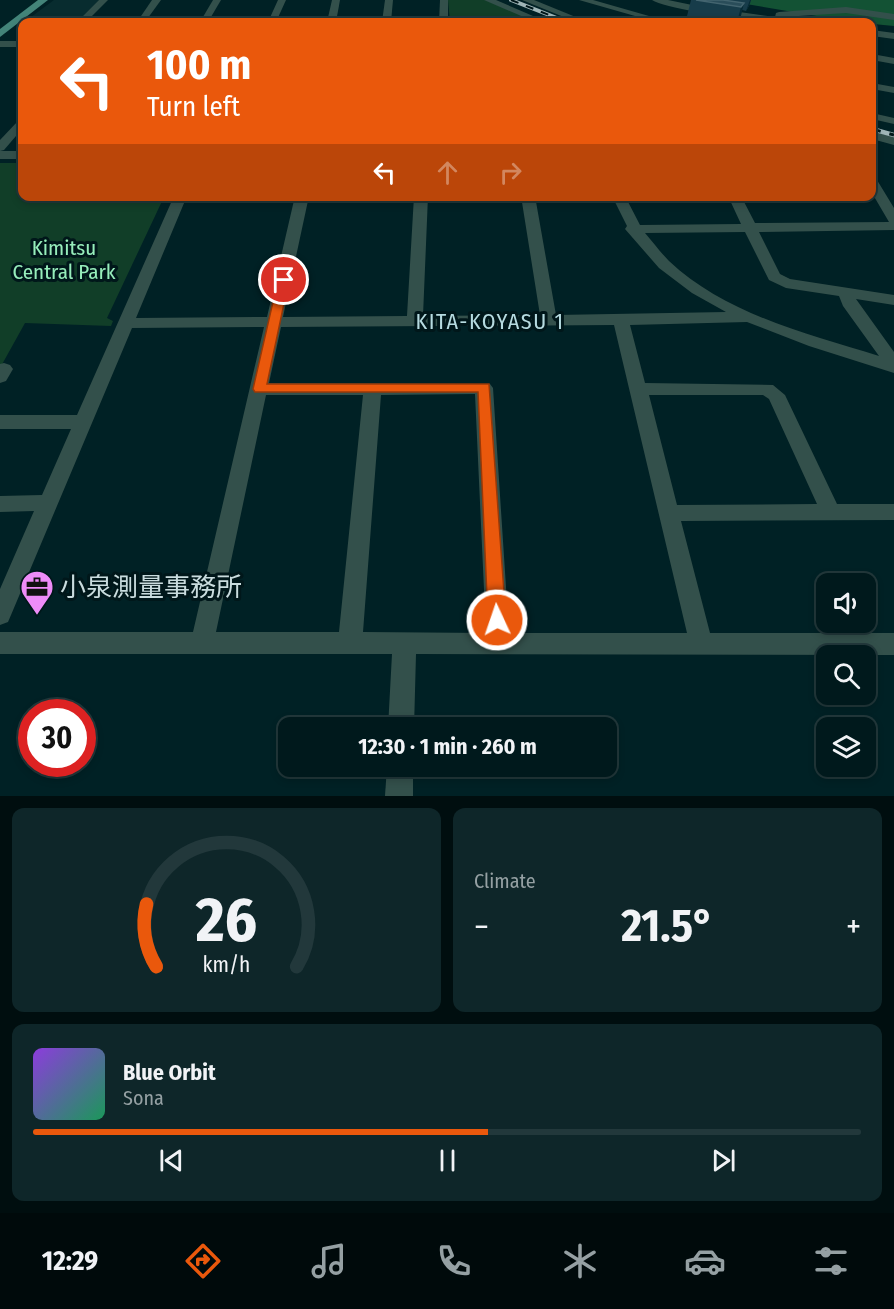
<!DOCTYPE html>
<meta charset="utf-8">
<style>
:root{--surface:#00191c;--page:#0e2629;--text:#f1f3f6;--muted:#95a0a3;--line:#22383b;--accent:#ea580c}
body{margin:0;font-family:"Fira Sans Condensed","Noto Sans JP",sans-serif;background:var(--page);color:var(--text);height:100vh;display:flex;flex-direction:column;font-size:22px;white-space:nowrap}
*{box-sizing:border-box;margin:0}
p{font-size:20px;color:var(--muted)}
.icon{flex:none;width:33px;height:33px;fill:none;stroke:currentColor;stroke-width:2;stroke-linecap:round;stroke-linejoin:round}
.map{position:relative;height:796px;overflow:hidden}
.side{display:flex;flex-direction:column;gap:12px;padding:12px;background:#000e0f;flex:1}
.side>*{flex:none}
.hud{position:absolute;left:18px;top:18px;width:858px;height:183px;border-radius:12px;box-shadow:0 3px 9px #0003,0 0 0 2px var(--line);background:#ea580c;color:#fff;overflow:hidden}
.tools{position:absolute;left:816px;top:573px;display:grid;gap:12px}
.tools a{display:grid;place-items:center;width:60px;height:60px;border-radius:12px;background:var(--surface);box-shadow:0 3px 9px #0003,0 0 0 2px var(--line);font-size:30px}
.speed{position:absolute;left:18px;top:699px;display:flex;gap:12px;font-size:30px;font-weight:700;text-align:center}
.speed>*{display:grid;place-content:center;width:78px;height:78px;border-radius:50%;background:var(--surface);box-shadow:0 3px 9px #0003,0 0 0 2px var(--line);line-height:1}
.speed .limit{border:9px solid #d22;background:#fff;color:#111}
.pin{position:absolute;display:grid;place-items:center;width:51px;height:51px;color:#fff;margin:-26px;border:3px solid #fff;border-radius:50%;box-shadow:0 2px 6px #0007}
.me{position:absolute;width:66px;margin:-33px;rotate:357deg;stroke-linejoin:round;filter:drop-shadow(0 0 4px #0008)}
.turn{display:flex;align-items:center;gap:21px;height:126px;padding:0 30px;font-size:27px}
.turn .icon{width:78px;height:78px;stroke-width:2.5}
.turn b{display:block;font-size:42px;line-height:51px}
.lanes{display:flex;align-items:center;height:57px;padding:0 30px;background:#0003;justify-content:center;gap:30px;direction:ltr}
.lanes .off{opacity:.35}
.big{font-size:45px;font-weight:700;line-height:1.1}
.side .tile{flex:1;display:flex;flex-direction:column;justify-content:center;gap:9px;min-width:0;padding:0 21px;border-radius:12px;background:var(--page)}
.side .dial{align-items:center;gap:0}
.dial svg{height:156px;overflow:visible;fill:none;stroke:var(--line);stroke-width:7;stroke-linecap:round;text-anchor:middle}
.dial text{fill:var(--text);stroke:none}
.song{display:flex;align-items:center;gap:18px}
.cover{width:72px;height:72px;border-radius:9px;background:linear-gradient(135deg,hsl(270 70% 55%),hsl(150 70% 35%))}
.played{height:6px;border-radius:3px;background:linear-gradient(90deg,var(--accent) 55%,var(--line) 55%)}
.keys{display:flex;justify-content:space-around;direction:ltr}
.heat{display:flex;justify-content:space-between;align-items:center;font-size:33px;direction:ltr}
.side .tiles{flex:1;display:grid;gap:12px;grid-template-columns:1fr 1fr}
.tile:last-child{grid-column:span 2}
.trip{position:absolute;left:278px;top:717px;width:339px;height:60px;border-radius:12px;background:var(--surface);box-shadow:0 3px 9px #0003,0 0 0 2px var(--line);font-weight:700;line-height:60px;text-align:center}
.tab-bar{display:flex;height:96px;justify-content:space-around;align-items:center;background:#000a0b;color:var(--muted)}
.tab-bar .icon{width:42px;height:42px}
.tab-bar .on{color:var(--accent)}
.tab-bar b{font-size:27px;color:var(--text)}
.map>svg:first-child{display:block}
.built{fill:#082c2f}
.green{fill:#113e28}
.forest{fill:#135234}
.lines{fill:none;stroke-linecap:round;stroke-linejoin:round}
.minor{fill:#33504b;fill-rule:evenodd}
.major{fill:#438479;fill-rule:evenodd}
.rail-far1-casing{stroke:#9fb5b7;stroke-width:4}
.rail-casing{stroke:#9fb5b7;stroke-width:4.5}
.rail-far1{stroke:#00171a;stroke-width:2;stroke-dasharray:8;stroke-linecap:butt}
.rail{stroke:#00171a;stroke-width:3;stroke-dasharray:9;stroke-linecap:butt}
.wall{fill:#173c4a}
.shaded-wall{fill:#062a35}
.building{fill:#2a4d5a;stroke:#43646f;stroke-width:1.5}
.route{fill:#ea580c;stroke:#983908;stroke-width:1.5}
.labels{text-anchor:middle;stroke-width:6;stroke-linejoin:round;paint-order:stroke}
.park-label{font-size:21px;fill:#96eebb;stroke:#00171a}
.neighbourhood-label{font-size:22px;letter-spacing:1.5px;fill:#b6dbe0;stroke:#00171a}
.near-poi-label{font-size:26px;fill:#c9dcde;stroke:#00171a;text-anchor:start}
</style>
<div class="map">
<svg width="894" height="796" viewBox="0 0 894 796">
<rect width="100%" height="100%" fill="#002125"/>
<polygon class="built" points="54,0 99,0 82,17 31,17"/>
<g class="green">
<polygon points="448,0 485,0 536,21 450,22"/>
<polygon points="0,163 22,163 22,196 164,197 107,318 113,321 111,326 25,323 0,368"/>
</g>
<polygon class="forest" points="722,0 894,0 894,26 852,22"/>
<g class="lines">
<g class="minor">
<polygon points="99,0 108,0 86,22 77,22"/>
<polygon points="152,0 161,0 145,22 137,22"/>
<polygon points="213,0 221,0 208,22 200,22"/>
<polygon points="278,0 286,0 276,22 268,22"/>
<polygon points="332,0 340,0 336,22 327,22"/>
<polygon points="385,0 393,0 391,22 382,22"/>
<polygon points="440,0 448,0 448,22 439,22"/>
<polygon points="484,0 496,0 547,22 535,22"/>
<polygon points="522,0 534,0 588,22 576,22"/>
<polygon points="579,0 593,0 670,22 656,22"/>
<path d="M652,0H668L697,6L775,17L776,13L779,12L846,7L894,14V20L846,13L783,17L801,22C778,25 669,11 652,0Z"/>
<polygon points="872,30 894,33 894,39 872,36"/>
<rect x="0" y="41" width="22" height="6"/>
<polygon points="872,54 894,58 894,64 872,60"/>
<polygon points="872,83 894,87 894,93 872,89"/>
<polygon points="872,113 894,118 894,124 872,119"/>
<polygon points="22,119 22,129 4,150 0,151 0,140 18,121"/>
<polygon points="872,131 894,137 894,145 872,139"/>
<rect x="0" y="151" width="22" height="8"/>
<path d="M872,179L877,180L894,208V230L759,232L780,274L790,279L894,295V305L856,299L894,352V373L809,346L747,322L630,325L645,383L773,385L785,395L837,504H894V520L681,521L710,633H894V655L416,654L414,728H388L392,654H0V632H193L264,327L132,328L11,615L8,622L0,625V589L34,511L0,512V496L42,495L71,429H0V415H77L174,196H187L136,318L267,317L295,196H309L283,317L407,316L414,196H428L423,316L540,315L521,196H535L556,315L726,312L692,293L659,268L625,229L627,226L612,196H625L640,225L741,224L728,196H741L755,223L889,222L872,193ZM745,232L769,280L786,288L839,296L843,306L879,356C808,334 725,314 669,261C661,253 653,242 645,233ZM614,325L687,633H509L493,388L490,384L269,383L281,327ZM475,394L486,633L363,632L381,395ZM266,395H363L339,632H216ZM649,395H763L769,399L817,504L677,505Z"/>
<polygon points="4,363 10,365 13,369 6,381 0,383 0,364"/>
<polygon points="387,766 413,766 413,796 385,796"/>
</g>
<polygon class="major" points="38,0 48,0 0,37 0,29"/>
<g class="rail-far1-casing">
<polyline id="rail-far1" points="511,0 567,22"/>
</g>
<g class="rail-casing">
<polyline id="rail" points="872,129 894,135"/>
</g>
<use href="#rail-far1" class="rail-far1"/>
<use href="#rail" class="rail"/>
</g>
<polygon class="wall" points="691,0 751,0 749,6 746,11 742,10 738,22 723,22 687,16"/>
<g class="shaded-wall">
<polygon points="750,0 751,0 749,6 746,11"/>
<polygon points="744,3 740,20 737,22 741,7"/>
</g>
<polygon class="building" points="696,0 723,0 744,3 741,7"/>
<polygon class="route" points="284,277 289,280 267,384 489,384 506,620 503,626 497,628 491,626 488,620 478,392 255,392 253,389 278,280"/>
<defs>
<g id="office-pin" transform="scale(1.725)"><path d="M0 17L-7.5 6A9.5 9.5 0 1 1 7.5 6Z" fill="#ee8cf8" stroke="#00171a"/><path d="M-6-3h4V-5.5h4V-3h4V5H-6ZM-1-4.5V-3h2v-1.5ZM-6 0V1H6V0Z" fill="#111"/></g>
</defs>
<g fill-rule="evenodd">
<use href="#office-pin" x="37" y="587"/>
</g>
<g class="labels">
<g class="park-label">
<text x="64" y="255">Kimitsu<tspan x="64" dy="24">Central Park</tspan></text>
</g>
<g class="neighbourhood-label">
<text x="490" y="329">KITA-KOYASU 1</text>
</g>
<g class="near-poi-label">
<text x="60" y="596">小泉測量事務所</text>
</g>
</g>
</svg>
<div class="tools">
<a><svg class="icon" aria-label="sound" viewBox="0 0 24 24"><path d="M4 9h4l5-4v14l-5-4H4zM17 9q2 3 0 6"/></svg></a>
<a><svg class="icon" aria-label="search" viewBox="0 0 24 24"><circle cx="10" cy="10" r="6"/><path d="M15 15l6 6"/></svg></a>
<a><svg class="icon" aria-label="layers" viewBox="0 0 24 24"><path d="M12 4l9 5-9 5-9-5zM3 14l9 5 9-5"/></svg></a>
</div>
<div class="speed"><div class="limit">30</div></div>
<div class="pin" style="left:284px;top:280px;background:#d93025"><svg class="icon" aria-label="arrive" viewBox="0 0 24 24"><path d="M6 21V4h12l-3 4 3 4H6"/></svg></div>
<svg class="me" style="left:497px;top:620px" viewBox="-20 -20 40 40"><circle r="17" fill="#ea580c" stroke="#fff" stroke-width="3"/><path d="M0-11L8 9 0 5-8 9z" fill="#fff"/></svg>
<div class="trip">12:30 · 1 min · 260 m</div>
<div class="hud">
<div class="turn"><svg class="icon" aria-label="left" viewBox="0 0 24 24"><path d="M17 20v-9H6M10 6l-5 5 5 5"/></svg><div><b>100 m</b>Turn left</div></div>
<div class="lanes"><svg class="icon" aria-label="left" viewBox="0 0 24 24"><path d="M17 20v-9H6M10 6l-5 5 5 5"/></svg><svg class="icon off" aria-label="ahead" viewBox="0 0 24 24"><path d="M12 20V5M6 11l6-6 6 6"/></svg><svg class="icon off" aria-label="right" viewBox="0 0 24 24"><path d="M7 20v-9h11M14 6l5 5-5 5"/></svg></div>
</div>
</div>
<section class="side">
<div class="tiles">
<div class="tile dial"><svg viewBox="0 0 100 80">
<path d="M14 69A42 42 0 1 1 86 69"/>
<path d="M14 69A42 42 0 0 1 9 37" stroke="#ea580c"/>
<text x="50" y="56" font-size="32" font-weight="700">26</text>
<text x="50" y="72" font-size="11">km/h</text>
</svg></div>
<div class="tile"><p>Climate</p>
<div class="heat"><a>−</a><b class="big">21.5°</b><a>+</a></div>
</div>
<div class="tile">
<div class="song"><i class="cover"></i><div><b>Blue Orbit</b><p>Sona</p></div></div>
<div class="played"></div>
<div class="keys"><svg class="icon" aria-label="previous" viewBox="0 0 24 24"><path d="M18 5L8 12l10 7zM5 5v14"/></svg><svg class="icon" aria-label="pause" viewBox="0 0 24 24"><path d="M8 5v14M16 5v14"/></svg><svg class="icon" aria-label="next" viewBox="0 0 24 24"><path d="M6 5l10 7-10 7zM19 5v14"/></svg></div>
</div>
</div>
</section>
<nav class="tab-bar">
<b>12:29</b>
<svg class="icon on" aria-label="directions" viewBox="0 0 24 24"><path d="M12 3l9 9-9 9-9-9zM9 14v-3h6M13 9l2 2-2 2"/></svg>
<svg class="icon" aria-label="music" viewBox="0 0 24 24"><path d="M9 18V5l10-2v13"/><circle cx="6" cy="18" r="3"/><circle cx="16" cy="16" r="3"/></svg>
<svg class="icon" aria-label="phone" viewBox="0 0 24 24"><path d="M5 4h4l2 5-3 2q2 4 5 5l2-3 5 2v4C11 20 4 13 5 4z"/></svg>
<svg class="icon" aria-label="climate" viewBox="0 0 24 24"><path d="M12 3v18M4 7l16 10M4 17L20 7"/></svg>
<svg class="icon" aria-label="car" viewBox="0 0 24 24"><path d="M5 17H2v-5l4-1 3-4h7l3 4 3 1v5h-3M9 17h6M6 11h13"/><circle cx="7" cy="17" r="2"/><circle cx="17" cy="17" r="2"/></svg>
<svg class="icon" aria-label="filters" viewBox="0 0 24 24"><path d="M4 7h16M4 17h16"/><circle cx="9" cy="7" r="2"/><circle cx="15" cy="17" r="2"/></svg>
</nav>
